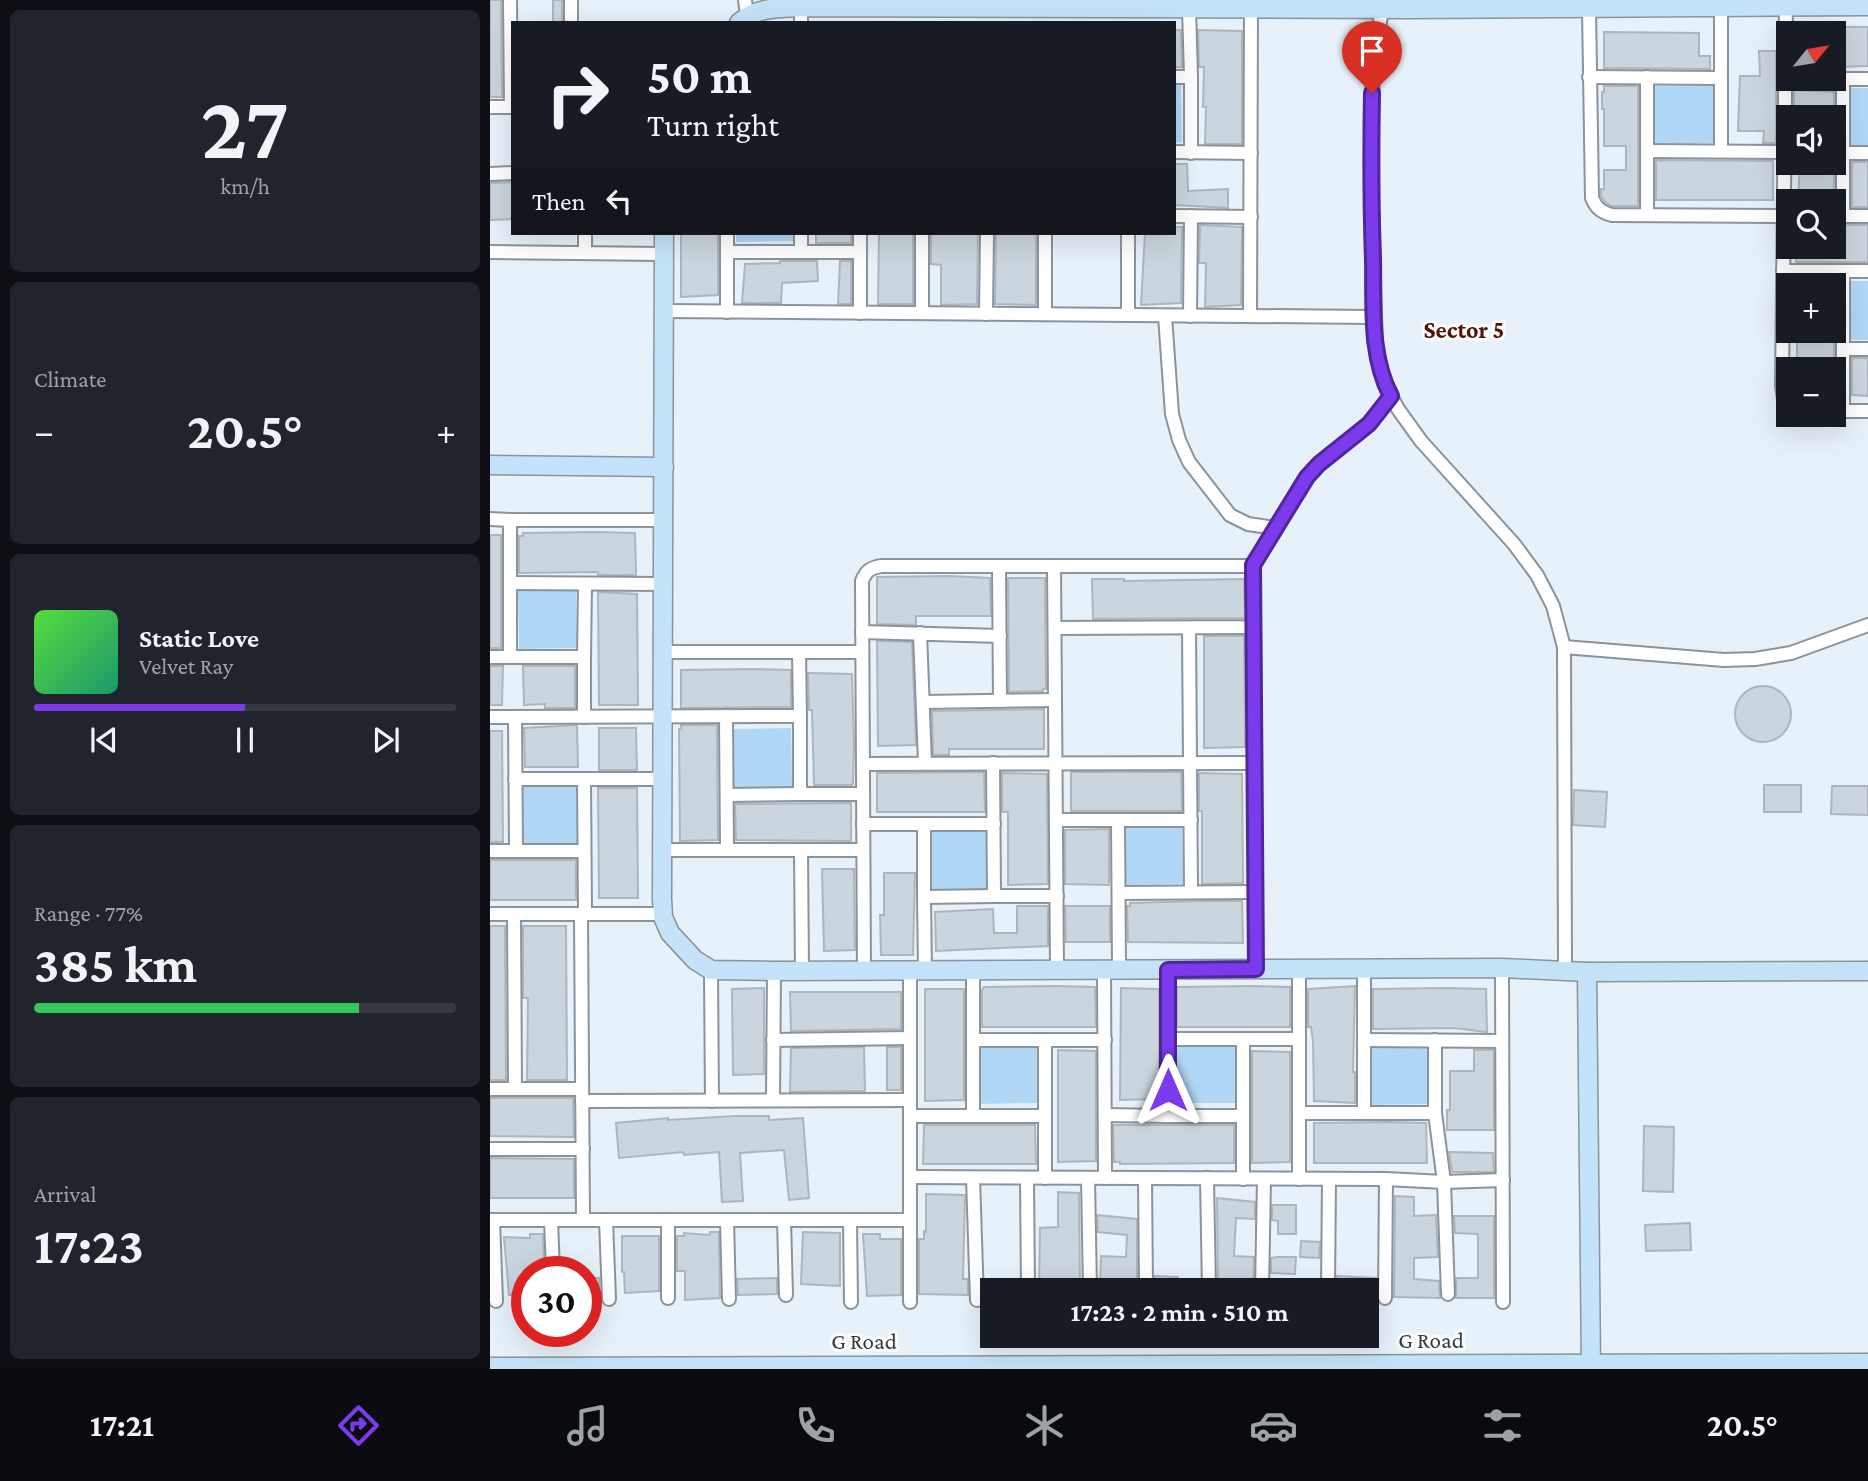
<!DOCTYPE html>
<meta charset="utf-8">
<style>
:root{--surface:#171b24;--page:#20242c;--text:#f1f3f6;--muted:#9ea1a6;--line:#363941;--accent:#7c3aed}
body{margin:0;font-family:"Crimson Pro",serif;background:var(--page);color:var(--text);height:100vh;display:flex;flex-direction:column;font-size:26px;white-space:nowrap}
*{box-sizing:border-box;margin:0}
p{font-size:23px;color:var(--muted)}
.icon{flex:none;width:38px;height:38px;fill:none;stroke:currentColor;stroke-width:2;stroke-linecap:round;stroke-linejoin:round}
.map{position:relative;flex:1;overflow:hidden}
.panel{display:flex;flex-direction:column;gap:10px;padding:10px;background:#0d0f14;width:490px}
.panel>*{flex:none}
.hud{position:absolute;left:21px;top:21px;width:665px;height:214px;border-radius:0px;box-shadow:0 7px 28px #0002;background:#171b24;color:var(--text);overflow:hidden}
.needle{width:46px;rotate:60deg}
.buttons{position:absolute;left:1286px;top:21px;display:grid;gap:14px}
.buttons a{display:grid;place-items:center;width:70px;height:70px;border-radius:0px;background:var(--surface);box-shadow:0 7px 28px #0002;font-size:35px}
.speed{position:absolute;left:21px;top:1256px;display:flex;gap:14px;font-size:35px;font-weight:700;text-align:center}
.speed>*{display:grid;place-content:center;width:91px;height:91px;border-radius:50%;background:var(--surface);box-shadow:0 7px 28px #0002;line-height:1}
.speed .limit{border:10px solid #d22;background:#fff;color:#111}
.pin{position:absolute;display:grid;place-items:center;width:60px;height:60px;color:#fff;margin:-72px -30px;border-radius:50% 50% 50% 0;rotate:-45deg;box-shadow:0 0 7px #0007}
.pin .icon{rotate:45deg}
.me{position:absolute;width:77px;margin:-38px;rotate:0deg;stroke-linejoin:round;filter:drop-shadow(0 0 5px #0008)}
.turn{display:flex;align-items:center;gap:24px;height:147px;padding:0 21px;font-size:32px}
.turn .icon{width:91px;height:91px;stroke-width:2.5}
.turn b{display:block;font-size:49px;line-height:60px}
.then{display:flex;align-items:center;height:66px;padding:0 21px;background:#0003;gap:14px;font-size:26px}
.big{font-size:52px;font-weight:700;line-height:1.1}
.panel .widget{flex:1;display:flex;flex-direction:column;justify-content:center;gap:10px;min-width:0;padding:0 24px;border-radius:10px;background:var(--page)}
.panel .dial{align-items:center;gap:0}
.dial b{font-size:91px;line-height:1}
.song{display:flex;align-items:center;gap:21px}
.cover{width:84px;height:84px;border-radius:10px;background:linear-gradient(135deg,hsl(110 70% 55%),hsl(160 70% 35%))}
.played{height:7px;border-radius:4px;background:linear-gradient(90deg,var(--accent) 50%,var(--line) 50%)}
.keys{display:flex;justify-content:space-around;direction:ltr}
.heat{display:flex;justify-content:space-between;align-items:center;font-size:38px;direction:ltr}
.charge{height:10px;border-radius:5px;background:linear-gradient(90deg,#34c759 77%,var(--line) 0)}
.trip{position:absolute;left:490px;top:1278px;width:399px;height:70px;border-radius:0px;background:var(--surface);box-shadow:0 7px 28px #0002;font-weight:700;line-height:70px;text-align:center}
.menu{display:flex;height:112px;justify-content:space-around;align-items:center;background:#090b0e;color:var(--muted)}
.menu .icon{width:49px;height:49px}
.menu .active{color:var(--accent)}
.menu b{font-size:32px;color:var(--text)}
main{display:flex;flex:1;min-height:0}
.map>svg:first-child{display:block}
.green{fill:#b0d7f6}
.building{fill:#cbd5dd;stroke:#adb6bd;stroke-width:2}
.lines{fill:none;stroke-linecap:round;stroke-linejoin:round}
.street-casing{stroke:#8b939b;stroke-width:16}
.secondary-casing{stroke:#8b939b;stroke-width:21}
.street{stroke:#fff;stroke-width:12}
.secondary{stroke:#c5e3f8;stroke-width:18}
.route-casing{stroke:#51269a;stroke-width:18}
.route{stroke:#7c3aed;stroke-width:12}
.labels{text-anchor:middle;stroke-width:6;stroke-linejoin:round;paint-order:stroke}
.street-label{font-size:23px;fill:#383b3e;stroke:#fbfdfe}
.neighbourhood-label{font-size:24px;font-weight:bold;fill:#541104;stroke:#fbfdfe}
</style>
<main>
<section class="panel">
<div class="widget dial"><b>27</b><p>km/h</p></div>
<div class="widget"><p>Climate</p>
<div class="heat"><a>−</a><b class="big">20.5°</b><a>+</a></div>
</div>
<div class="widget">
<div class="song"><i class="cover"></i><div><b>Static Love</b><p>Velvet Ray</p></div></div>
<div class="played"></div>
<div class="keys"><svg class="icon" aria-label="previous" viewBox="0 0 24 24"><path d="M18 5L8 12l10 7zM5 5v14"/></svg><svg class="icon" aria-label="pause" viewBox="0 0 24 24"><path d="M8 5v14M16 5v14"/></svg><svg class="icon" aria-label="next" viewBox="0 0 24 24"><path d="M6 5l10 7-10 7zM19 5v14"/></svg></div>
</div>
<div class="widget"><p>Range · 77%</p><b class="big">385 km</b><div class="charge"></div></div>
<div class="widget"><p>Arrival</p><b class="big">17:23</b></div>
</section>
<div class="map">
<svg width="1378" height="1369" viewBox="0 0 1378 1369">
<rect width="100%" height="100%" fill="#e7f1f9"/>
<g class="green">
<polygon points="684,84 691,84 692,142 684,143"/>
<polygon points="1223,85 1224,143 1165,144 1164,86"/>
<polygon points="1360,88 1378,88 1378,146 1361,146"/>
<polygon points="246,233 304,233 305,241 246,242"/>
<polygon points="1359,281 1378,281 1378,340 1360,340"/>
<polygon points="86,589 87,648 29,649 28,590"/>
<polygon points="301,728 302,787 244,787 243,729"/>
<polygon points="89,784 90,843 31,844 30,785"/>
<polygon points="692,826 693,884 634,885 633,827"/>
<polygon points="497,831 498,890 440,891 439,832"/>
<polygon points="746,1044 747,1103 688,1103 687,1045"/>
<polygon points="488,1045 547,1045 548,1103 489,1104"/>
<polygon points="937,1045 938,1104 879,1105 878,1046"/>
</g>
<g class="building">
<polygon points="0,0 11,0 12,97 0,97"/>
<rect x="63" y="0" width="9" height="23"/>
<polygon points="1348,27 1378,27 1378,66 1349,67"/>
<polygon points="684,30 691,30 692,67 684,67"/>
<polygon points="708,30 752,31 752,144 715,144 716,107 713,107 714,67 709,67"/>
<polygon points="1114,32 1209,33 1209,56 1220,56 1220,69 1114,68"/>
<polygon points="1269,51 1286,51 1286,143 1273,143 1274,131 1248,131 1250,76 1270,76"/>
<polygon points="1114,86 1148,86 1148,206 1121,206 1115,202 1111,196 1111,189 1114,189 1114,170 1136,170 1136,146 1114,146 1114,109 1112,109 1112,92 1114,92"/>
<polygon points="1304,90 1344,92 1344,117 1304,117"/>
<polygon points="1166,160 1283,161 1283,200 1166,200"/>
<polygon points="1344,162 1344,207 1344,201 1308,201 1310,163"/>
<rect x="1362" y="162" width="16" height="45"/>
<polygon points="684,164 697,164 698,191 738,189 738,208 684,205"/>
<polygon points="23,182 23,219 0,220 0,183"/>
<polygon points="710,225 752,227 751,305 715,307 716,263 709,263"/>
<polygon points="1346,225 1378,225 1378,262 1306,262 1306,248 1346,247"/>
<polygon points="684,227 692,227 691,303 651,305 655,233 684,233"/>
<polygon points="191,233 228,233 228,295 191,297"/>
<polygon points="350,233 361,233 361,243 326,243 326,234"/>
<polygon points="389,233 423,233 423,304 388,304"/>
<polygon points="441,233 488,233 487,304 451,305 451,265 441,264"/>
<polygon points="506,233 546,233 546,305 505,304"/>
<polygon points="290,261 327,261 328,281 292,283 291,303 252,303 255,264 290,263"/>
<polygon points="350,261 361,261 361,304 348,304"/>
<rect x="1307" y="280" width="37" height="5"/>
<polygon points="1307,331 1344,331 1344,395 1344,369 1307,369"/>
<polygon points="1362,358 1378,358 1378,396 1362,395"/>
<polygon points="106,532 145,533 146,575 108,575 108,572 29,573 29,536 33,536 33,533"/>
<rect x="0" y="535" width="11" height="113"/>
<polygon points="459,576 500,578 501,616 426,616 426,625 387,624 387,577"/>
<polygon points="518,578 555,578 556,689 553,689 553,691 519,692"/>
<polygon points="602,579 634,579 634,581 754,579 755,618 603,619"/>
<polygon points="108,592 147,594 148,705 109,705"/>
<polygon points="714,636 754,636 755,747 714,748"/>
<polygon points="387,641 422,642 426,745 388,746"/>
<polygon points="0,666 13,666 12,705 0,705"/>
<polygon points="33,666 85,666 85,708 55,708 55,704 34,705"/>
<polygon points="264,669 301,670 301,707 191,708 191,670"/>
<polygon points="318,673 362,674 364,745 363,784 361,785 324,785 322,710 319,710"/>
<circle cx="1273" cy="714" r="28"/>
<polygon points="554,709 554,749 459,749 459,755 443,755 442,711"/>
<polygon points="87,725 88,767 35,767 34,728"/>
<polygon points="191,725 227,725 228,840 190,841 189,729 191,729"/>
<polygon points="109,728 146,728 147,770 109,770"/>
<polygon points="0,731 12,731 13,842 0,842"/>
<polygon points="494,772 495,812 387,812 387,773"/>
<polygon points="581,772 691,772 692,811 581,811"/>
<polygon points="512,773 557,774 558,884 518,885 518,812 512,812"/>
<polygon points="709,773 752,774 753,883 712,884 712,811 709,811"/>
<rect x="1274" y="785" width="37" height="27"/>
<polygon points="1342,786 1378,786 1378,815 1341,814"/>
<polygon points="108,788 147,788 148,898 109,898"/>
<polygon points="1084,790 1117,792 1115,827 1083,825"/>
<polygon points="361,803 361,841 246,840 245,804"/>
<polygon points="619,829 619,885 575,884 575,830"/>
<rect x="0" y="860" width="86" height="40"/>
<polygon points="332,869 364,869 365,950 334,951"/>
<polygon points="394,873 425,873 423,955 391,955 390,915 394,915"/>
<polygon points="712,901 752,901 753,943 638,942 637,906 640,906 640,903"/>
<polygon points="527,906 558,906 558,946 446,951 445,912 503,909 504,933 527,933"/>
<polygon points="575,906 620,906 620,942 576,942"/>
<polygon points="0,926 15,926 16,1080 0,1080"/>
<polygon points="33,926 76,926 77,1080 37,1080 38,998 33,998"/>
<polygon points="567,986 605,987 606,1027 492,1027 492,990 494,987"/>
<polygon points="760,986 800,987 800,1027 687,1027 687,987"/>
<polygon points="865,986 863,1072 865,1072 865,1103 824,1101 823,1041 821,1027 818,1027 818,989"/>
<polygon points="274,988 274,1074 243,1075 242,989"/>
<polygon points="631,988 669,989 669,1099 630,1100"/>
<polygon points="957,988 996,989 997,1032 964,1028 883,1029 883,989"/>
<polygon points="435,989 474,989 474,1100 435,1101"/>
<polygon points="300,992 411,992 411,1029 301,1031"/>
<polygon points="374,1047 375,1091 300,1092 301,1048"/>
<rect x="397" y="1047" width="14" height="43"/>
<polygon points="568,1050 606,1051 606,1161 568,1162"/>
<polygon points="984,1050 1004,1050 1004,1130 957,1130 957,1110 960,1110 960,1071 984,1071"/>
<polygon points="762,1051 800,1052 800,1162 762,1163"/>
<polygon points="0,1098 83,1098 84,1137 0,1136"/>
<polygon points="245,1116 279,1116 279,1120 313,1118 319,1198 299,1200 294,1150 250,1153 253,1201 232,1202 229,1152 194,1155 193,1152 129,1158 126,1123 178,1118 178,1120"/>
<polygon points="897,1122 936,1123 937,1163 824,1163 824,1123"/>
<polygon points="434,1125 545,1125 546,1164 433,1164"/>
<polygon points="623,1125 744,1125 744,1163 630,1164 630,1162 624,1162"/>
<polygon points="1154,1126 1184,1127 1183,1192 1153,1191"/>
<polygon points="959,1152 1003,1153 1004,1172 962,1172"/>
<polygon points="0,1158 84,1159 84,1198 0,1198"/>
<polygon points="568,1192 589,1193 590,1290 549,1290 550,1228 568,1227"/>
<polygon points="436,1194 475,1195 473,1279 478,1279 478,1295 429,1294 429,1239 434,1239 434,1231 436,1232"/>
<polygon points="905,1196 924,1197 924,1216 946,1215 948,1257 924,1258 924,1279 949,1281 950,1298 904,1297"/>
<polygon points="727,1198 765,1202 765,1219 746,1218 744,1256 764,1257 763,1290 728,1290"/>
<polygon points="782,1205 806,1205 806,1234 788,1234 788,1221 782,1220"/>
<polygon points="607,1215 647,1219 647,1290 610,1290 611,1256 636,1257 637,1235 608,1232"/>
<polygon points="964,1216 1004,1216 1004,1298 966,1298 966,1278 988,1278 988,1236 987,1234 965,1233"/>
<polygon points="1200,1223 1201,1250 1156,1251 1155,1225"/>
<polygon points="220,1232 229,1232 230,1298 195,1300 195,1271 187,1271 187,1236 194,1236 194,1233 220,1235"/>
<polygon points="313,1232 350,1233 350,1286 311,1284"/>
<polygon points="40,1234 53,1234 54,1270 36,1270 36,1295 19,1295 14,1237 40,1238"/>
<polygon points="373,1234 390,1234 390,1239 411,1239 411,1295 377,1296"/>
<polygon points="132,1236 169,1236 169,1291 135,1293 134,1272 132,1272"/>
<polygon points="811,1241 830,1242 829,1258 810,1257"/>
<polygon points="787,1257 806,1257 805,1274 781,1273 781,1258"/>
<polygon points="665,1276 688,1277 687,1290 665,1290"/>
<polygon points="847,1276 886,1278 886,1298 877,1298 877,1290 847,1290"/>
<polygon points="96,1278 109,1278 110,1294 96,1294"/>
<polygon points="287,1278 287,1294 248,1295 247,1279"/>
</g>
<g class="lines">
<g class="street-casing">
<g id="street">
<polyline points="20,0 21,107"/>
<polyline points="81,0 81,23"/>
<polyline points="255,0 257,15"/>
<polyline points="1296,0 1292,386 1294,399 1298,406"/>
<polyline points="1231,7 1231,151"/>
<path d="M1099,8L1102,198C1106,208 1111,212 1122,215L1298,216"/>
<polyline points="892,9 883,66 881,171 886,347 894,383 908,409 931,441 1024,544 1047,575 1063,606 1074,647 1075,970"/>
<polyline points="311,23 311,7"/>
<polyline points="684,77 701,77 699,8"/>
<polyline points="1099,77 1231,78"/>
<polyline points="1157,77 1157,215"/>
<polyline points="1318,79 1378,79"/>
<polyline points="1353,79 1353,216"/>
<polyline points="0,107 23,107"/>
<polyline points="1157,151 1295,152"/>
<polyline points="684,152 761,153"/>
<polyline points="701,153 701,77"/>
<polyline points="1353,153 1378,153"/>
<polyline points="0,174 23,173"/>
<polyline points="684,216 761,217"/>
<polyline points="1344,216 1378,216"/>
<polyline points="95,233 95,252"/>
<polyline points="0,252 173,254"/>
<polyline points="237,252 370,252"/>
<polyline points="311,252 311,233"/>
<polyline points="1293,271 1378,271"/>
<polyline points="1353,271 1353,411"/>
<polyline points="173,311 884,317"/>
<polyline points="237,312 237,233"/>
<polyline points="370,313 370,233"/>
<polyline points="432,313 432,233"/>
<polyline points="496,314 497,233"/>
<polyline points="555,314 555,233"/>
<polyline points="638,315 638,233"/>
<polyline points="675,316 682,414 689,440 699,462 740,515 758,524 785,528"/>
<polyline points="700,316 701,216"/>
<polyline points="760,316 761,8"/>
<polyline points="1353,349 1378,349"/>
<polyline points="1344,411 1378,411"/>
<polyline points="0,519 20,520 20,657 94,657 94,717"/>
<polyline points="20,520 172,520"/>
<polyline points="509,566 763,566 764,627 565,628"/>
<polyline points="564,566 567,970"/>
<polyline points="763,566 817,477 829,464 879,424 901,396"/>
<polyline points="20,583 173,584"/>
<polyline points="764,627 766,969"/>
<polyline points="699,628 701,892"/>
<polyline points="372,632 510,636"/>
<polyline points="430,633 435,763"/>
<polyline points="1074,647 1234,660 1265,659 1301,653 1378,625"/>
<polyline points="173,652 309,652"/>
<polyline points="0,657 20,657"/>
<polyline points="94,657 95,584"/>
<polyline points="433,702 565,700"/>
<polyline points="310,716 310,794 373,794"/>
<polyline points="0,717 310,716 309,652 372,652"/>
<polyline points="25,717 26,851"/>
<polyline points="503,763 504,896 567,896"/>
<polyline points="373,764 765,763"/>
<polyline points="25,779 94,779"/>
<polyline points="237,795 310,794"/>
<polyline points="566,820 701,820"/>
<polyline points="628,820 629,970"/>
<polyline points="373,824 504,824"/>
<polyline points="434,824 434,897 504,896"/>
<polyline points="172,850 237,850 236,716"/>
<polyline points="237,850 373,850"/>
<polyline points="311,850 312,971"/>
<polyline points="0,851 94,851"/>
<polyline points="629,893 766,892"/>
<polyline points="434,897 435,970"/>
<polyline points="0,914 91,914"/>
<polyline points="24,914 25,1089"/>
<polyline points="95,914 94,779 172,779"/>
<polyline points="1012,968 1013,1302"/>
<polyline points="809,969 809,1179"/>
<polyline points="221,970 222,1101"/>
<path d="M374,970L372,581C376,571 380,568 391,566H509L510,701"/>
<polyline points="420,970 420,1302"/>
<polyline points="614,970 615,1178"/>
<polyline points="678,1039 809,1039"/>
<polyline points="283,1040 420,1038"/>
<polyline points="483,1040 555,1040"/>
<polyline points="874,1040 1012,1041"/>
<polyline points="945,1040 945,1113 954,1182 958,1294"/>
<polyline points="0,1089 92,1089"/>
<polyline points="283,1100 284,971"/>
<polyline points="92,1101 420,1100"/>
<polyline points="809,1113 874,1113 874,969"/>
<polyline points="874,1113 945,1113"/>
<polyline points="615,1115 678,1116 678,969"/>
<polyline points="420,1116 483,1116 483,970"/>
<polyline points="483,1116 555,1116"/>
<polyline points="678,1116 753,1116"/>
<polyline points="0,1149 93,1149"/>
<polyline points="420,1177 896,1179 954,1182 1013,1180"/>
<polyline points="483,1178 487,1300"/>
<polyline points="537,1178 538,1290"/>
<polyline points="555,1178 555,1040 615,1040"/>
<polyline points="598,1178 600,1290"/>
<polyline points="655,1178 656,1289"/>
<polyline points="717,1178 719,1290"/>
<polyline points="753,1179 753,1039"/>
<polyline points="0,1220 93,1220 91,914 173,914"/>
<polyline points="3,1220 6,1301"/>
<polyline points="61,1220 63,1272"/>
<polyline points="93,1220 420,1220"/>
<polyline points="116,1220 119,1299"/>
<polyline points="237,1220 239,1299"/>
<polyline points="294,1220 296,1295"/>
<polyline points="360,1220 361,1302"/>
<polyline points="772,1290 774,1179"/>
<polyline points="838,1290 839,1179"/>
<polyline points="178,1298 178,1220"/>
<polyline points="895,1298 896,1179"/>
</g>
</g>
<g class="secondary-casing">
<g id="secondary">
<path d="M249,23C266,7 289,8 311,7L917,9L1378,6"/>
<polyline points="174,233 172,899 173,917 180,933 205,960 221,970 284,971 1012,968 1097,972 1378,971"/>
<polyline points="0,465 174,467"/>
<polyline points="1097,972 1101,1369"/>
<polyline points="0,1367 1378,1363"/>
</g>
</g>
<use href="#street" class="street"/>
<use href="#secondary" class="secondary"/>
</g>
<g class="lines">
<g class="route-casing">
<path id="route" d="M678,1090V970L766,969L763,565L817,477L829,464L879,424L901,396C879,355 884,304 883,259C881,203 881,148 882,93"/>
</g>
<use href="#route" class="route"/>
</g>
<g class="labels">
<g class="street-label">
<text x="941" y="1348">G Road</text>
<text x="374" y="1349">G Road</text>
</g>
<g class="neighbourhood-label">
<text x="974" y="338">Sector 5</text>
</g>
</g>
</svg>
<div class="buttons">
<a><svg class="needle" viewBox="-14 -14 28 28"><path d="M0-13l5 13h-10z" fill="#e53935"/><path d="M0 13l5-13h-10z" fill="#9ea1a6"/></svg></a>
<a><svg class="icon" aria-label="sound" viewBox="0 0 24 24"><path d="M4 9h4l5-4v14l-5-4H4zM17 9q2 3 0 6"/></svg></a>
<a><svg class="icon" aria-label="search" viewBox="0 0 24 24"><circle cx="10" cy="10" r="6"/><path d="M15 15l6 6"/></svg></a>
<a>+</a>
<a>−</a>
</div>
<div class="speed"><div class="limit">30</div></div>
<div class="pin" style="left:882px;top:93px;background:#d93025"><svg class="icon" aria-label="arrive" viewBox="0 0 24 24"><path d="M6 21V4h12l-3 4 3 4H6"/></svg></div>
<svg class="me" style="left:678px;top:1090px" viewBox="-20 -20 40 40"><path d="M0-17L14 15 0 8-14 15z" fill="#7c3aed" stroke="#fff" stroke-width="4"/></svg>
<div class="trip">17:23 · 2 min · 510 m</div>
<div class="hud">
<div class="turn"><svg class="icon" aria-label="right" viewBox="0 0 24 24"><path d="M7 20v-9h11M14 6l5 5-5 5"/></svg><div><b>50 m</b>Turn right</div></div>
<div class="then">Then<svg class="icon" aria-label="left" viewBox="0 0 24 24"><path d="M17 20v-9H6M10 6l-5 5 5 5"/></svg></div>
</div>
</div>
</main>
<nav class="menu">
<b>17:21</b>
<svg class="icon active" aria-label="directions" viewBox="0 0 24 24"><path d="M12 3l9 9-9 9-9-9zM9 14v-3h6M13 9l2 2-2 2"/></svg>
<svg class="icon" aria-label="music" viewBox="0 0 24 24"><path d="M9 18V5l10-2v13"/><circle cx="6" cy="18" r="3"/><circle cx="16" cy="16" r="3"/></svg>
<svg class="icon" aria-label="phone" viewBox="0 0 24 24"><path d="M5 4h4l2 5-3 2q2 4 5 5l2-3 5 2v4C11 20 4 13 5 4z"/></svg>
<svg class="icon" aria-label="climate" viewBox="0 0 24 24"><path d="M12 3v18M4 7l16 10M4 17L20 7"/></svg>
<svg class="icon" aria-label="car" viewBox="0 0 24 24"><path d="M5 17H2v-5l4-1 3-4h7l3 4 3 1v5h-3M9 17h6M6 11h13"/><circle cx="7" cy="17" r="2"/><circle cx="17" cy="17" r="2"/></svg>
<svg class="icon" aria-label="filters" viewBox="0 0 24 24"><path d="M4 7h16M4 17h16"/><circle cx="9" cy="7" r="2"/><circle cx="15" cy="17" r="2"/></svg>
<b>20.5°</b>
</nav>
